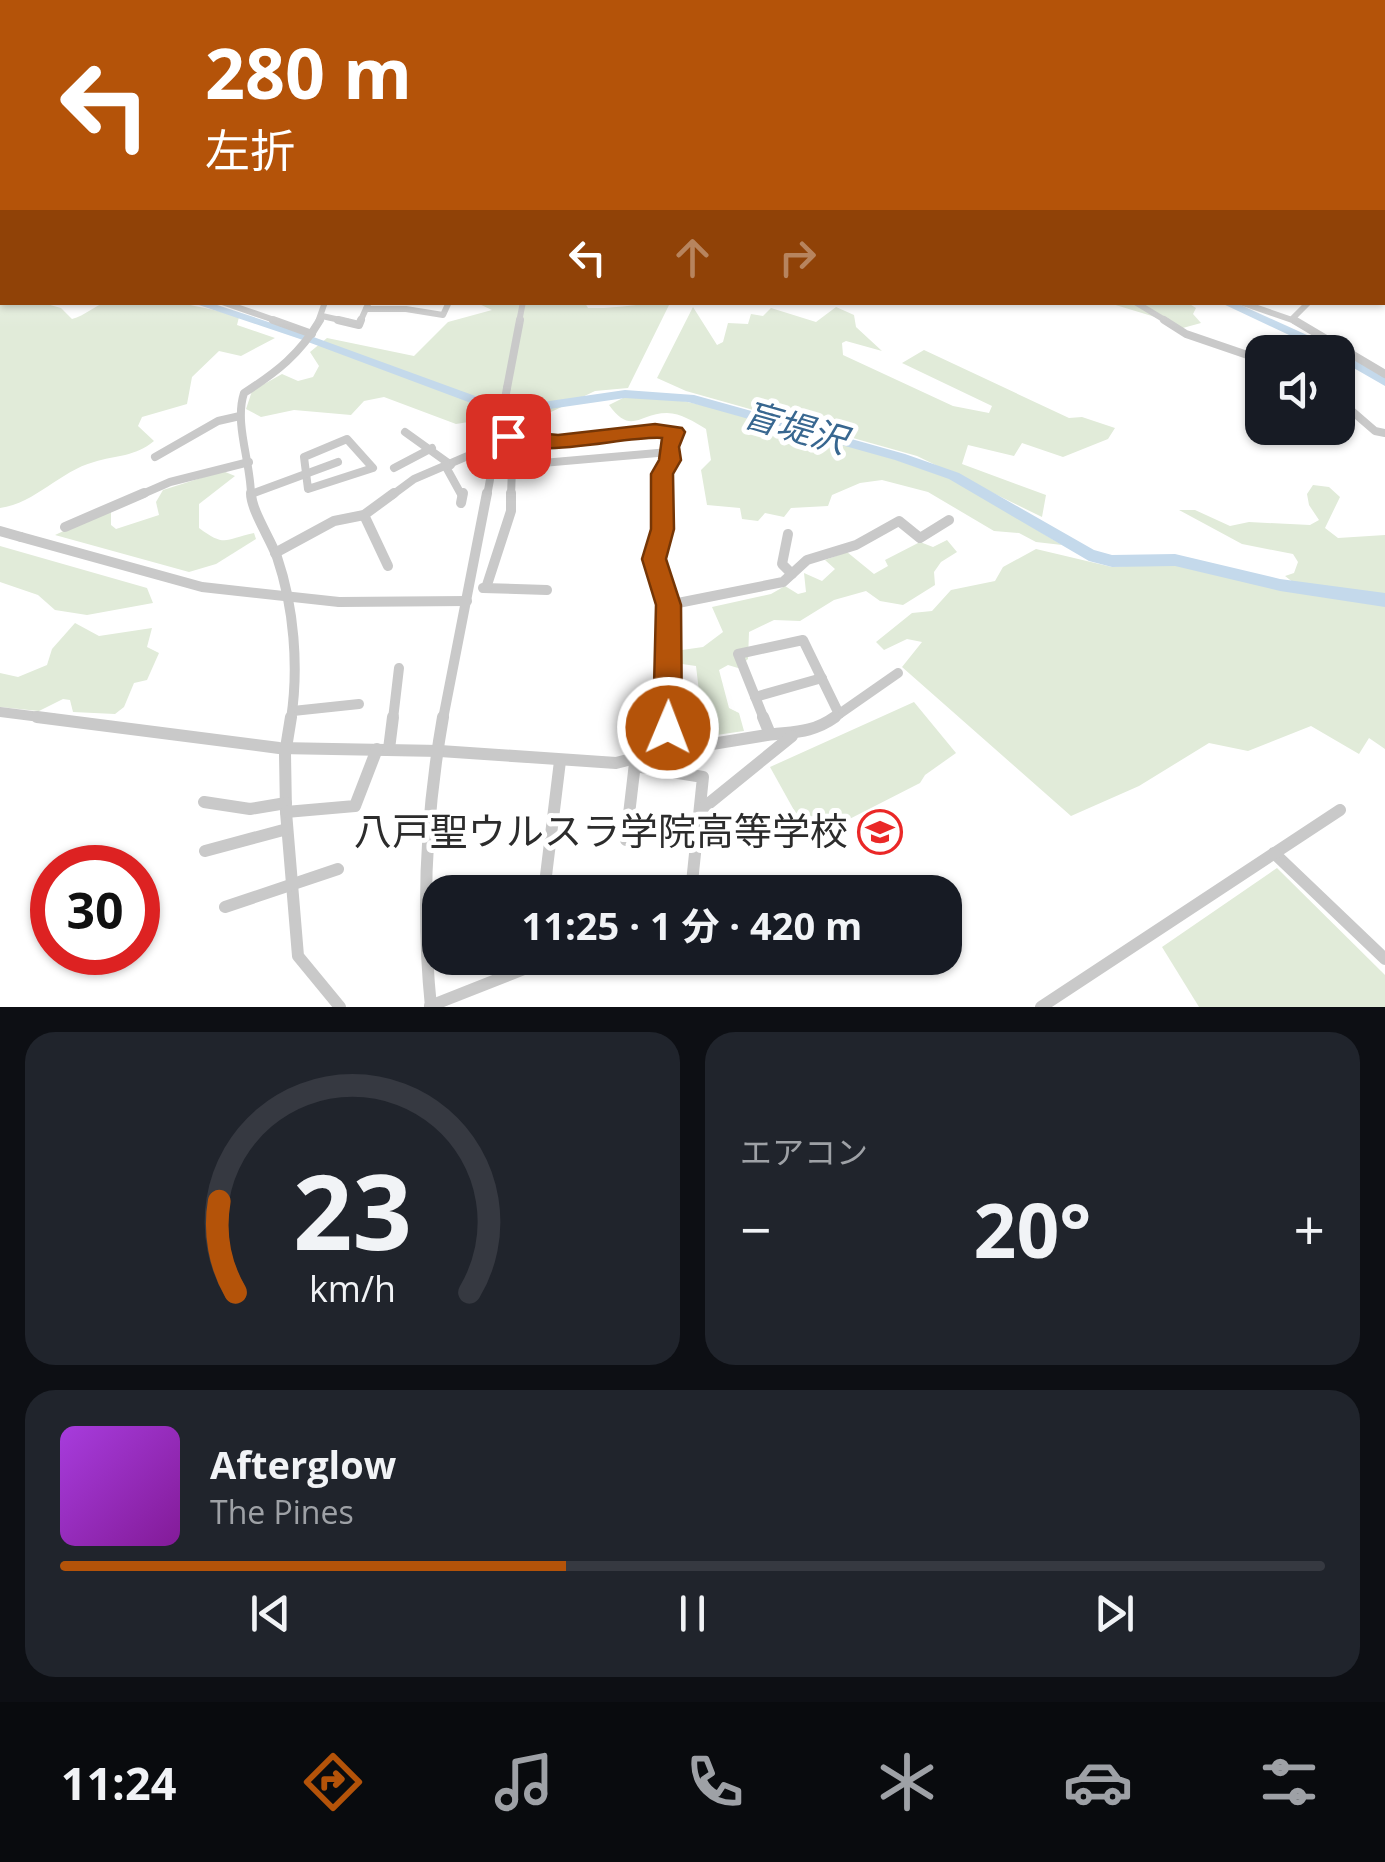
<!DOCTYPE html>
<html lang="ja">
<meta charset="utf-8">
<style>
:root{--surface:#171b24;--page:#20242c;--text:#f1f3f6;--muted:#9ea1a6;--line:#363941;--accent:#b45309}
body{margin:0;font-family:"Open Sans","Noto Sans JP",sans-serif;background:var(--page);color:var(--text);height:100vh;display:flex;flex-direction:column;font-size:38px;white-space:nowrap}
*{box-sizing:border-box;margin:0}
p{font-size:32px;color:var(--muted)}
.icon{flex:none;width:55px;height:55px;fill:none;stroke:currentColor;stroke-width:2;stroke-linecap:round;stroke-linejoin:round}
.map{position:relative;height:1007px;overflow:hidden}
.drawer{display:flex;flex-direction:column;gap:25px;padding:25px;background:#0d0f14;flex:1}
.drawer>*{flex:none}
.top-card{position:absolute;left:0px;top:0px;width:1385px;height:305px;box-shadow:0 2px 8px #0004;background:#b45309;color:#fff;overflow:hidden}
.buttons{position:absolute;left:1245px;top:335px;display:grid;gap:20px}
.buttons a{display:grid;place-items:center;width:110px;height:110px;border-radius:20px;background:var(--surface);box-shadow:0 2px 8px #0004;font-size:50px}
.speed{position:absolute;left:30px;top:845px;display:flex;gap:20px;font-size:50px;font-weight:700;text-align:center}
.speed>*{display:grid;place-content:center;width:130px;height:130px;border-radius:50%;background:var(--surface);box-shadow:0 2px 8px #0004;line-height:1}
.speed .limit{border:15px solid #d22;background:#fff;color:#111}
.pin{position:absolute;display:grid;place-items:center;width:85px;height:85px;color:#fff;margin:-42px;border-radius:20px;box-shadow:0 5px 15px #0006}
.me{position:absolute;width:110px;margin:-55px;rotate:1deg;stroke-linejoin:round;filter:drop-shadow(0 0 8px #0008)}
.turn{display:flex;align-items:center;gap:35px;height:210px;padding:0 40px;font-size:45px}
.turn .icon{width:130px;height:130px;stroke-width:2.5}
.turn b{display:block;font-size:70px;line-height:85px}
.lanes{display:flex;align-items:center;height:95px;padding:0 40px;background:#0003;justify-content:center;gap:50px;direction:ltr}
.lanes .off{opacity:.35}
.big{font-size:75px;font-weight:700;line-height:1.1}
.drawer .card{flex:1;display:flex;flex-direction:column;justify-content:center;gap:15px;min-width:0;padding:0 35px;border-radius:30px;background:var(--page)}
.drawer .dial{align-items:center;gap:0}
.dial svg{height:260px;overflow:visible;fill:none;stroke:var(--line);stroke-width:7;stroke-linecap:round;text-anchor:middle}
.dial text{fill:var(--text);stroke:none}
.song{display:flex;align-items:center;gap:30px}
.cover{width:120px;height:120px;border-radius:15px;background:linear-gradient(135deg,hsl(280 70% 55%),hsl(290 70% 35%))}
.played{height:10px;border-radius:5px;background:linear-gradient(90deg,var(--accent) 40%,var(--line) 40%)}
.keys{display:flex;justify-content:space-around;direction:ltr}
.heat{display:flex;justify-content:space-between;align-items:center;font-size:55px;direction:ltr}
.drawer .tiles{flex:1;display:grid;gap:25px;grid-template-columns:1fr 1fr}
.card:last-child{grid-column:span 2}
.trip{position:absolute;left:422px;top:875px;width:540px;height:100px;border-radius:30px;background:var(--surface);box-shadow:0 2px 8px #0004;font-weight:700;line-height:100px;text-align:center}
.dock{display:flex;height:160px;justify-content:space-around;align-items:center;background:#090b0e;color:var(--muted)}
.dock .icon{width:70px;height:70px}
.dock .on{color:var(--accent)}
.dock b{font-size:45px;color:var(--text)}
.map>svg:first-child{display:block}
.green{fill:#e1ebd9}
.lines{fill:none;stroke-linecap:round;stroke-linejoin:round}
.river{fill:#c4d9eb;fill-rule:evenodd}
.minor-far3{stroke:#c9c9c9;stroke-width:6}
.minor-far2{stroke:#c9c9c9;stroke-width:8}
.minor-far1{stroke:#c9c9c9;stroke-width:10}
.minor{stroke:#c9c9c9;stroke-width:12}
.highway{fill:#939393;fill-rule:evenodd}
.minor-bridge-far1{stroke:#c9c9c9;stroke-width:8}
.minor-bridge{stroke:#c9c9c9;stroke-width:10}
.route{fill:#b45309;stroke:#753606;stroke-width:2.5}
.labels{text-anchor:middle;stroke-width:10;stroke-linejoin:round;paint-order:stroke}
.water-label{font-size:35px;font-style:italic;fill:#386790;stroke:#fff}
.near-poi-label{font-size:38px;fill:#2c2c2c;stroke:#fff;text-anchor:end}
</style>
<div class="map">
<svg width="1385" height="1007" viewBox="0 0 1385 1007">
<rect width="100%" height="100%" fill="#fff"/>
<g class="green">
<path d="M43,303L61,308L72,319C85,316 95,305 107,302C142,294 206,306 239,317L237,325L275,338L241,356L219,351L192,377L187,404L142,417L138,426L154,441C135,457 116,455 94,462C60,471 36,503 0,508V304Z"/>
<path d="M477,303H585L588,308C616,309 641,303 670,303L628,388L595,391L530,422L481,420L456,424L384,397L364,401L351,415L294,410L261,417L246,409L252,391L282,374L298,381L313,377L319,366L310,352L327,338L414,356L448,322L492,310Z"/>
<polygon points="1109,303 1188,303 1196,308 1193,314 1201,323 1179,329 1165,320"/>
<polygon points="693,307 717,345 723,342 728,323 748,324 751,314 763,316 771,308 816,322 836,307 854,315 856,327 882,351 846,341 842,343 843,355 953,406 989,413 992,406 902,363 924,350 1069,418 1082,417 1115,428 1108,439 1063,457 1022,443 1014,456 968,445 962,464 1046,495 1042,517 917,456 686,391 657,378"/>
<path d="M625,397L683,401L715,408L894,459L954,480L1062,545L1036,542L1019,533L994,531L928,492L882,480L860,483L832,495L828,506L791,508L784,517L765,513L758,521L742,519L740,508L707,505L701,470L711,460L706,429C694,422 681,413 667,413C640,413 631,436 609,405Z"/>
<path d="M223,471L235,476L199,504V528C226,548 225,539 254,533L256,539L216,564L189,572L55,535L111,509V525L116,529L159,515L156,502L163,490Z"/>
<polygon points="1313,485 1329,487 1340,497 1325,528 1338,538 1385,535 1385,596 1294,583 1285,576 1294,573 1298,562 1293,554 1242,544 1179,510 1195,510 1230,526 1249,522 1310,525 1319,520 1309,505 1307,494"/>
<polygon points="947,540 957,552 941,562 934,572 935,585 903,605 880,601 866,591 834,600 800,621 774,620 749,632 748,659 738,668 728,665 719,670 729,708 739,713 744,731 682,740 680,729 703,725 696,666 682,664 682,650 703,647 723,632 712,607 771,594 785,586 798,594 806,592 804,573 822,581 835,569 825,560 847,552 874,574 888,566 885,560 920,542 933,547"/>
<polygon points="0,546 147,588 153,603 87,615 55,610 38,595 0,582"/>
<polygon points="1036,549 1112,567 1172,563 1291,592 1385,603 1385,749 1369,738 1359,754 1311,726 1248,751 1209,743 1139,786 1071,816 902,667 922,642 907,639 884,650 876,642 912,613 932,611 951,590 995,581 1003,567"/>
<polygon points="75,623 99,636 152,628 147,647 159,653 147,680 134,683 124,707 115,714 73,712 70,700 63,699 39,711 0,707 0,673 18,677 47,665 52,649"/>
<polygon points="914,702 956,753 925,775 920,783 824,832 800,821 770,767"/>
<polygon points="1277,868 1385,975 1385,1007 1199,1007 1162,947"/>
</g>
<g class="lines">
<g class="river">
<polygon points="190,302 208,302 308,335 489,401 522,405 625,390 694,395 905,454 959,473 1094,550 1112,555 1175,554 1280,579 1385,593 1385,607 1280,591 1175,566 1112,567 1089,561 949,479 895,460 688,402 625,398 522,413 487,409 300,339"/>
<polygon points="1219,302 1234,302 1338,349 1385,377 1385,386 1338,359 1338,352 1325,352"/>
</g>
<g class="minor-far3">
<polyline points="222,302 280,322"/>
<polyline points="1135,302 1168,322"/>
<polyline points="1240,302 1298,322"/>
<polyline points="366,309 406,309 443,315 449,302"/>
<polyline points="322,316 349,322"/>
<polyline points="1292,319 1309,302"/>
<polyline points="318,322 325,302"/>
<polyline points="360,322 369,302"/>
<polyline points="519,322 523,302"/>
</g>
<g class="minor-far2">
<polyline points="273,320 312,334"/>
<polyline points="338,320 359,325 361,320"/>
<polyline points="1164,320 1186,334 1262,360"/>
<polyline points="1294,320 1385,374"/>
<polyline points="507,388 520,320"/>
<polyline points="1338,399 1375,431 1385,433"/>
<polyline points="405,432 451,465"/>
<polygon points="347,439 373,468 308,489 304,457"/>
<path d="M477,452L508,437L558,442L655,430L674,432C671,455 662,473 662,496"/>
<polyline points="155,457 218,421 240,416"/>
<polyline points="446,467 462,496"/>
<polyline points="394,468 432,448"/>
<polyline points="251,494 338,462"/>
<polyline points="138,496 170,482 249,462"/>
<path d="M251,496C251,462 234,424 244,393C277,372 300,354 320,320"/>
<polyline points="391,496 414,479 477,452 485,468 669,452"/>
<polyline points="487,496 491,474"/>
<polyline points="511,496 512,468"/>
</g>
<g class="minor-far1">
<path d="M251,493C251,510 270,538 277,557C294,607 299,667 291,719"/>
<polyline points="662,493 663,529 654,569 668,596 668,719"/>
<polyline points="461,503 463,493"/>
<polyline points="364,515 388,566"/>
<polyline points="65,527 144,493"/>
<polyline points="0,531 21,537"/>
<polyline points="788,534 782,564 792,574"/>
<polyline points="275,553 334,521 364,515 394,493"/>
<polyline points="483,588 547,590"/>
<polyline points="486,588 511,511 511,493"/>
<polyline points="339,602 467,601"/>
<polyline points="668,605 783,582 807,560 856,545 899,521 920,538 949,520"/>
<polyline points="755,697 822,678"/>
<polyline points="293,711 359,704"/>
<polyline points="0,712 56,719"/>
<polyline points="393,719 399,668"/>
<polyline points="443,719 487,493"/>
<polyline points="764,719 738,654 803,640 839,714"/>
<polyline points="832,719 898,673"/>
</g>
<g class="minor">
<polyline points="37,717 279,748 440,751 616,763 651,754 668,729 668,717"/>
<polyline points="291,717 285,754 286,812 298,956 340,1007"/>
<polyline points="763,717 770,734"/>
<polyline points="389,749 393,717"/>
<path d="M651,754C688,748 724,742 761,736C789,731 810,735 835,717"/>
<polyline points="635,766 703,777 691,892"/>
<polyline points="204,802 250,809 286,803"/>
<polyline points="702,809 792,736"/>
<polyline points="286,812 355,806 377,749"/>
<polyline points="626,840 635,763"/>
<polyline points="205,851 287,829"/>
<polyline points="1274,853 1385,959"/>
<polyline points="544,892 560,761"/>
<polyline points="225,907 338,869"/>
<polyline points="499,978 503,958"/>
<polyline points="430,1006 552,958"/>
<path d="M431,1007C421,909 426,814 443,717"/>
<polyline points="1041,1007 1340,810"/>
</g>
<rect class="highway" x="0" y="202" width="2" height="5"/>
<polyline class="minor-bridge-far1" points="491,474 507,388"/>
<polyline class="minor-bridge" points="21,537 202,587 339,602"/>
</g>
<linearGradient id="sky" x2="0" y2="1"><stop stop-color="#99c3e9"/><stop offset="0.57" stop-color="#fff"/><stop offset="1" stop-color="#fff" stop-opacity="0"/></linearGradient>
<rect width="1385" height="328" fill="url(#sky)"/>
<path class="route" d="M655,424L682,428L685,432L679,447L681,460L673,474L674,529L666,559L681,605L682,728L678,738L668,742L657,738L653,728L656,605L642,559L651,529V474L659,460L662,438C624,435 525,464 498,436L508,430L558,435Z"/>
<defs>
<g id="school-ring" transform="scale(2.25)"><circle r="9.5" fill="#fff" stroke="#ea2827" stroke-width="1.5"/><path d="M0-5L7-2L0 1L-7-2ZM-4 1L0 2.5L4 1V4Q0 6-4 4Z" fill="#ea2827"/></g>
</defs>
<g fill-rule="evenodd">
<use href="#school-ring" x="880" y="832"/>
</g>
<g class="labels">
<g class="water-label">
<text transform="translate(795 428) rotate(16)" y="12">盲堤沢</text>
</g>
<g class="near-poi-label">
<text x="848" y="845">八戸聖ウルスラ学院高等学校</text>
</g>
</g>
</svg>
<div class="buttons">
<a><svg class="icon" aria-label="sound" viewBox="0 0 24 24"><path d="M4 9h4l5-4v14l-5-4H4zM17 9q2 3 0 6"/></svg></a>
</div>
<div class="speed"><div class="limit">30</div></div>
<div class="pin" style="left:508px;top:436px;background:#d93025"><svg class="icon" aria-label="arrive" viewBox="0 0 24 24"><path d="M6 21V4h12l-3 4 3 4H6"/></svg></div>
<svg class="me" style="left:668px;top:728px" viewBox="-20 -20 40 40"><circle r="17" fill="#b45309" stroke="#fff" stroke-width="3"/><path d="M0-11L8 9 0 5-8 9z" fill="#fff"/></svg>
<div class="trip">11:25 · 1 分 · 420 m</div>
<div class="top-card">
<div class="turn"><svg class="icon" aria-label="left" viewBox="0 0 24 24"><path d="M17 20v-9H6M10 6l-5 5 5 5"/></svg><div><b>280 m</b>左折</div></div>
<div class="lanes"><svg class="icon" aria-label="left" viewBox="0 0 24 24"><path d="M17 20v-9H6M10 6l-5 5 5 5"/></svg><svg class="icon off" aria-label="ahead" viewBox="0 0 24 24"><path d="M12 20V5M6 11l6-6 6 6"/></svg><svg class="icon off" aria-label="right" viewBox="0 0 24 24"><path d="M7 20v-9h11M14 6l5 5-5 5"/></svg></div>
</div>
</div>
<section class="drawer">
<div class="tiles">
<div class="card dial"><svg viewBox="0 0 100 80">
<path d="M14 69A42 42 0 1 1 86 69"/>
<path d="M14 69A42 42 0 0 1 9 41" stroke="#b45309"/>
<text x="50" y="56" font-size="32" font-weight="700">23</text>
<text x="50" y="72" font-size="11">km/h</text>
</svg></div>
<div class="card"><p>エアコン</p>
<div class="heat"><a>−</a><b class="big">20°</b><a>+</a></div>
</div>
<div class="card">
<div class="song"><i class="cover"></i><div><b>Afterglow</b><p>The Pines</p></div></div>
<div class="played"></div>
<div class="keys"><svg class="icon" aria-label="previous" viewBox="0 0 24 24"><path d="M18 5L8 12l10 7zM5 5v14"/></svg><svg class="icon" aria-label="pause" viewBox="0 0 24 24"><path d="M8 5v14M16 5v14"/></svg><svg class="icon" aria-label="next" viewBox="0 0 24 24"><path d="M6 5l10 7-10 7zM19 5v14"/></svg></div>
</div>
</div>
</section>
<nav class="dock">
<b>11:24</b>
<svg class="icon on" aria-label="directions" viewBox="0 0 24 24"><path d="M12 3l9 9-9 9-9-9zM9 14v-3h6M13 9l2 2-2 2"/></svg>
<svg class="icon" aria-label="music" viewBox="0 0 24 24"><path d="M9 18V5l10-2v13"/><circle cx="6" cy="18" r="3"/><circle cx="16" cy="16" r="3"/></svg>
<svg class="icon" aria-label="phone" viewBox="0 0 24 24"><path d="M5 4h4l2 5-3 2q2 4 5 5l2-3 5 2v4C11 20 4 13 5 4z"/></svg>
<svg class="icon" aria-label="climate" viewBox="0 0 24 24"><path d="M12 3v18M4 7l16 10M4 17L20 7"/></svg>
<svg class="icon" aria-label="car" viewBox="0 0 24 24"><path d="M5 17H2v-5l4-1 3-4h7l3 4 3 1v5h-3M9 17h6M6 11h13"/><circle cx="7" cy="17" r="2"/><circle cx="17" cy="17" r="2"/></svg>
<svg class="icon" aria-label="filters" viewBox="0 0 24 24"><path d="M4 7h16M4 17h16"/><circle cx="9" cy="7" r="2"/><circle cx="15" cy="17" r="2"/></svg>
</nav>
